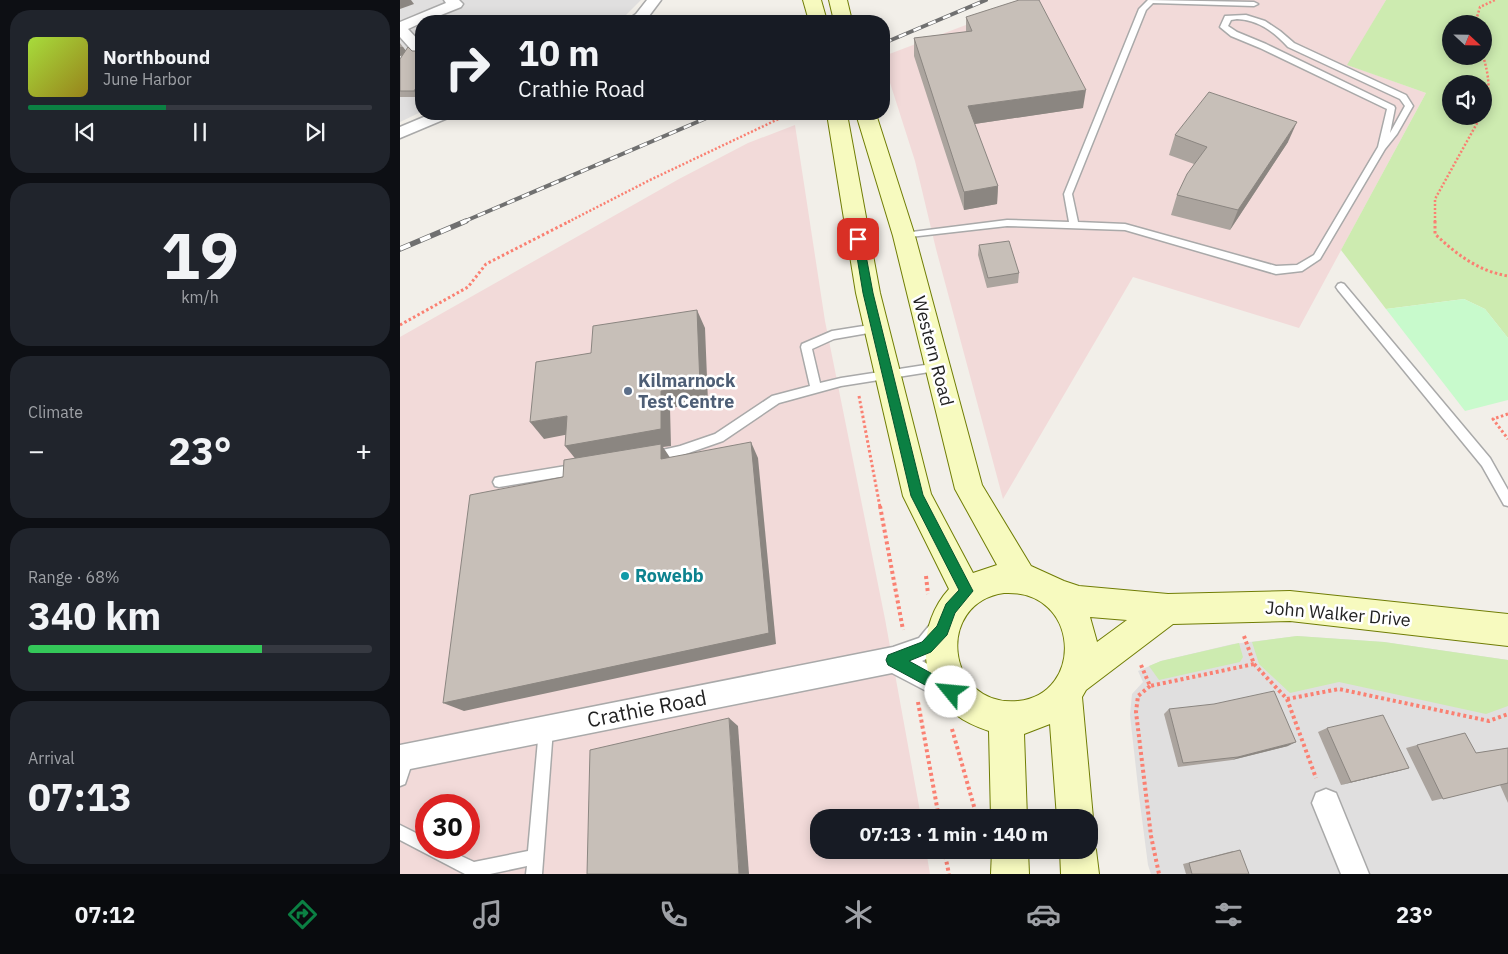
<!DOCTYPE html>
<meta charset="utf-8">
<style>
:root{--surface:#171b24;--page:#20242c;--text:#f1f3f6;--muted:#9ea1a6;--line:#363941;--accent:#0b8043}
body{margin:0;font-family:"IBM Plex Sans",sans-serif;background:var(--page);color:var(--text);height:100vh;display:flex;flex-direction:column;font-size:19px;white-space:nowrap}
*{box-sizing:border-box;margin:0}
p{font-size:16px;color:var(--muted)}
.icon{flex:none;width:28px;height:28px;fill:none;stroke:currentColor;stroke-width:2;stroke-linecap:round;stroke-linejoin:round}
.map{position:relative;flex:1;overflow:hidden}
.panel{display:flex;flex-direction:column;gap:10px;padding:10px;background:#0d0f14;width:400px}
.panel>*{flex:none}
.top-card{position:absolute;left:15px;top:15px;width:475px;height:105px;border-radius:20px;box-shadow:0 2px 12px #0003;background:#171b24;color:var(--text);overflow:hidden}
.needle{width:32px;rotate:112deg}
.controls{position:absolute;left:1042px;top:15px;display:grid;gap:10px}
.controls a{display:grid;place-items:center;width:50px;height:50px;border-radius:50%;background:var(--surface);box-shadow:0 2px 12px #0003;font-size:25px}
.speed{position:absolute;left:15px;top:794px;display:flex;gap:10px;font-size:25px;font-weight:700;text-align:center}
.speed>*{display:grid;place-content:center;width:65px;height:65px;border-radius:50%;background:var(--surface);box-shadow:0 2px 12px #0003;line-height:1}
.speed .limit{border:8px solid #d22;background:#fff;color:#111}
.pin{position:absolute;display:grid;place-items:center;width:42px;height:42px;color:#fff;margin:-21px;border-radius:10px;box-shadow:0 2px 8px #0006}
.me{position:absolute;width:55px;margin:-28px;rotate:298deg;stroke-linejoin:round;filter:drop-shadow(0 0 4px #0008)}
.turn{display:flex;align-items:center;gap:18px;height:105px;padding:0 20px;font-size:22px}
.turn .icon{width:65px;height:65px;stroke-width:2.5}
.turn b{display:block;font-size:35px;line-height:42px}
.big{font-size:38px;font-weight:700;line-height:1.1}
.panel .widget{flex:1;display:flex;flex-direction:column;justify-content:center;gap:8px;min-width:0;padding:0 18px;border-radius:20px;background:var(--page)}
.panel .dial{align-items:center;gap:0}
.dial b{font-size:65px;line-height:1}
.song{display:flex;align-items:center;gap:15px}
.cover{width:60px;height:60px;border-radius:8px;background:linear-gradient(135deg,hsl(80 70% 55%),hsl(50 70% 35%))}
.played{height:5px;border-radius:2px;background:linear-gradient(90deg,var(--accent) 40%,var(--line) 40%)}
.keys{display:flex;justify-content:space-around;direction:ltr}
.heat{display:flex;justify-content:space-between;align-items:center;font-size:28px;direction:ltr}
.charge{height:8px;border-radius:4px;background:linear-gradient(90deg,#34c759 68%,var(--line) 0)}
.trip{position:absolute;left:410px;top:809px;width:288px;height:50px;border-radius:20px;background:var(--surface);box-shadow:0 2px 12px #0003;font-weight:700;line-height:50px;text-align:center}
.tab-bar{display:flex;height:80px;justify-content:space-around;align-items:center;background:#090b0e;color:var(--muted)}
.tab-bar .icon{width:35px;height:35px}
.tab-bar .current{color:var(--accent)}
.tab-bar b{font-size:22px;color:var(--text)}
main{display:flex;flex:1;min-height:0}
.map>svg:first-child{display:block}
.residential{fill:#e0dfdf}
.commercial{fill:#f2dad9;fill-rule:evenodd}
.grass{fill:#cdebb0;fill-rule:evenodd}
.park{fill:#c8facc}
.lines{fill:none;stroke-linecap:round;stroke-linejoin:round}
.lane-casing{stroke:#a9a9a9;stroke-width:3}
.street-casing{stroke:#a9a9a9;stroke-width:3}
.secondary-casing{stroke:#707d05;stroke-width:2}
.path-far2{stroke:#fa8072;stroke-width:2.5;stroke-dasharray:2 2;stroke-linecap:butt}
.path-far1{stroke:#fa8072;stroke-width:3;stroke-dasharray:2.5 2.5;stroke-linecap:butt}
.path{stroke:#fa8072;stroke-width:4;stroke-dasharray:3 3;stroke-linecap:butt}
.lane{fill:#fff;fill-rule:evenodd}
.street{fill:#fff;fill-rule:evenodd}
.secondary{fill:#f7fabf;fill-rule:evenodd}
.rail-far1-casing{stroke:#707070;stroke-width:4}
.rail-casing{stroke:#707070;stroke-width:5.5}
.rail-far1{stroke:#fff;stroke-width:2.5;stroke-dasharray:8;stroke-linecap:butt}
.rail{stroke:#fff;stroke-width:4;stroke-dasharray:11;stroke-linecap:butt}
.wall{fill:#aba49e}
.shaded-wall{fill:#8b8681}
.building{fill:#c7bfb8;stroke:#8b8681}
.route{fill:#0b8043;stroke:#07532c}
.service-dot{fill:#5c6f8a;stroke:#fff;stroke-width:2}
.culture-dot{fill:#0f9aa8;stroke:#fff;stroke-width:2}
.labels{text-anchor:middle;stroke-width:5;stroke-linejoin:round;paint-order:stroke}
.street-label{font-size:18px;fill:#222;stroke:#fff}
.service-label{font-size:18px;font-weight:bold;fill:#4e5e75;stroke:#fff;text-anchor:start}
.culture-label{font-size:18px;font-weight:bold;fill:#0d838f;stroke:#fff;text-anchor:start}
.near-street-label{font-size:21px;fill:#222;stroke:#fff}
</style>
<main>
<section class="panel">
<div class="widget">
<div class="song"><i class="cover"></i><div><b>Northbound</b><p>June Harbor</p></div></div>
<div class="played"></div>
<div class="keys"><svg class="icon" aria-label="previous" viewBox="0 0 24 24"><path d="M18 5L8 12l10 7zM5 5v14"/></svg><svg class="icon" aria-label="pause" viewBox="0 0 24 24"><path d="M8 5v14M16 5v14"/></svg><svg class="icon" aria-label="next" viewBox="0 0 24 24"><path d="M6 5l10 7-10 7zM19 5v14"/></svg></div>
</div>
<div class="widget dial"><b>19</b><p>km/h</p></div>
<div class="widget"><p>Climate</p>
<div class="heat"><a>−</a><b class="big">23°</b><a>+</a></div>
</div>
<div class="widget"><p>Range · 68%</p><b class="big">340 km</b><div class="charge"></div></div>
<div class="widget"><p>Arrival</p><b class="big">07:13</b></div>
</section>
<div class="map">
<svg width="1108" height="874" viewBox="0 0 1108 874">
<rect width="100%" height="100%" fill="#f2efe9"/>
<g class="residential">
<polygon points="0,0 241,0 220,21 21,21 21,112 0,122"/>
<polygon points="897,636 984,642 1108,660 1108,874 751,874 748,865 739,796 730,715 732,694 743,682 738,671 761,661 833,644"/>
</g>
<g class="commercial">
<polygon points="632,0 986,0 948,65 1026,93 899,328 733,277 603,499 536,249 515,161 484,64 484,56"/>
<path d="M395,125L425,321L485,619L521,817L419,818V850H526L530,874H0V337L279,179L348,143ZM26,805H69V848H26Z"/>
</g>
<g class="grass">
<path d="M986,0H1108V338L1085,309L1064,299L986,309L941,250L1026,93L947,65ZM1051,24H1084V56H1051ZM1051,84H1084V116H1051Z"/>
<polygon points="897,636 984,642 1108,660 1108,706 1086,714 939,682 890,693 859,664 852,642"/>
<polygon points="839,643 843,657 840,662 759,680 749,666 761,661"/>
</g>
<polygon class="park" points="1064,299 1085,309 1108,338 1108,400 1065,411 986,309"/>
<g class="lines">
<g class="lane-casing">
<g id="lane">
<path d="M748,0L854,2L858,4L854,6L753,3L746,10L672,194L678,222L725,224L876,266L897,265L914,255L978,147L987,109L860,48L831,36L820,27L825,16L846,15L865,21L880,31L894,43L1006,95L1013,106L997,134L985,149L920,259L902,271L876,274L725,230L607,226L501,238L499,236L504,233L607,220L669,222L664,194L739,9ZM837,19C859,20 874,32 888,47L1000,99L1005,106L990,133L995,108L994,106L866,44L837,32L828,26L831,20Z"/>
<polygon points="941,283 944,284 1090,458 1108,490 1108,506 1104,505 1082,466 938,290 936,287 938,284"/>
<polygon points="476,324 481,328 480,331 434,339 412,349 420,383 441,378 538,363 542,364 543,367 542,370 441,386 379,403 323,441 280,456 253,461 249,459 247,456 249,453 280,446 315,434 372,396 410,386 401,347 402,344 432,331"/>
<polygon points="178,464 182,465 184,469 182,473 178,474 99,487 95,486 93,482 95,478 99,477"/>
<polygon points="146,722 151,724 153,729 142,874 126,874 127,866 90,874 65,874 0,840 0,825 26,838 26,848 44,848 74,862 128,851 139,729 141,724"/>
<polygon points="7,750 12,752 14,757 5,784 0,786 0,757 2,752"/>
</g>
</g>
<g class="street-casing">
<g id="street">
<polygon points="44,0 59,0 63,4 61,7 26,21 21,21 21,23 8,29 21,43 21,56 16,55 0,37 0,22 46,3"/>
<polygon points="247,0 261,0 246,20 226,21 236,14"/>
<polygon points="31,114 52,114 50,117 0,138 0,127"/>
<path d="M542,618L551,621L554,630C548,646 537,655 522,661L566,685L570,694L566,703L557,707L492,673L0,771V745L493,647L519,638L533,621Z"/>
<polygon points="926,789 936,793 969,874 941,874 912,803 916,793"/>
</g>
</g>
<g class="secondary-casing">
<g id="secondary">
<polygon points="403,0 421,0 427,21 409,21"/>
<polygon points="429,0 447,0 452,21 434,21"/>
<path d="M427,114H447L480,293L531,494L573,573L597,565L555,489L493,236L456,114H476L515,236L582,485L631,566L664,581L679,586L768,594L890,591L1108,614V646L890,621L773,624L686,690L682,697L693,818L689,828V818H657L650,724L624,734L627,818H591L589,731C577,727 565,722 555,714C517,683 517,624 549,589L503,496L456,293ZM604,593C680,589 685,694 618,701C546,708 534,603 604,593ZM690,617L727,620L697,642Z"/>
<polygon points="689,836 691,837 696,850 699,874 661,874 660,850 689,850"/>
<polygon points="592,850 628,850 629,874 591,874"/>
</g>
</g>
<g class="path-far2">
<polyline points="1075,24 1080,7 1095,0"/>
<path d="M1083,56C1089,75 1091,92 1084,111"/>
<polyline points="168,222 250,180 389,114"/>
<polyline points="1035,222 1035,199 1081,116"/>
</g>
<g class="path-far1">
<path d="M1035,221V234C1056,254 1078,271 1108,276"/>
<polyline points="0,325 68,287 86,264 170,221"/>
<polyline points="459,396 480,507"/>
<polyline points="1108,414 1093,419 1108,439"/>
</g>
<g class="path">
<polyline points="480,506 503,630"/>
<polyline points="526,576 528,594"/>
<polyline points="854,664 887,699 916,778"/>
<polyline points="741,665 750,686 854,664 844,636"/>
<polyline points="750,686 738,696 736,712 751,836 759,874"/>
<polyline points="887,699 939,689 1089,721 1108,714"/>
<polyline points="518,702 539,818"/>
<polyline points="552,729 575,810"/>
<polyline points="544,850 549,874"/>
</g>
<use href="#lane" class="lane"/>
<use href="#street" class="street"/>
<use href="#secondary" class="secondary"/>
<g class="rail-far1-casing">
<g id="rail-far1">
<polyline points="484,43 586,0"/>
<polyline points="63,222 316,114"/>
</g>
</g>
<g class="rail-casing">
<polyline id="rail" points="0,249 66,221"/>
</g>
<use href="#rail-far1" class="rail-far1"/>
<use href="#rail" class="rail"/>
</g>
<g class="wall">
<polygon points="566,17 683,108 574,124 598,186 597,204 564,210 514,56 514,38 566,32"/>
<polygon points="21,41 21,92 18,97 0,97 0,59 3,55 0,56 0,43 6,51 18,51"/>
<polygon points="775,135 888,142 830,230 771,215 777,195 794,164 769,155"/>
<polygon points="579,245 619,273 618,283 587,288 578,255"/>
<polygon points="769,709 888,746 832,760 778,767 764,714"/>
<polygon points="927,728 1009,768 941,785 918,732"/>
<polygon points="1017,745 1076,753 1108,748 1108,803 1100,785 1032,801 1006,748"/>
<polygon points="833,851 849,874 786,874 783,864"/>
</g>
<g class="shaded-wall">
<polygon points="0,0 11,0 14,4 0,9"/>
<polygon points="0,47 3,47 8,54 0,56"/>
<polygon points="21,80 21,92 18,97 14,91"/>
<polygon points="686,90 683,108 568,125 568,106"/>
<polygon points="897,122 888,142 830,230 838,210"/>
<polygon points="598,186 597,204 564,210 564,192"/>
<polygon points="297,310 305,328 308,402 270,408 271,446 263,447 271,459 178,462 165,446 261,391"/>
<polygon points="167,416 180,432 144,439 130,422"/>
<polygon points="351,442 358,458 376,644 64,711 43,703"/>
<polygon points="329,718 338,726 349,874 339,874"/>
<polygon points="896,742 888,746 832,760 838,757"/>
<polygon points="1009,768 999,771 941,785 951,782"/>
</g>
<g class="building">
<polygon points="619,0 639,0 686,90 568,106 598,186 564,192 514,38 572,31 566,17"/>
<polygon points="19,41 21,41 21,80 14,91 0,91 0,59 8,47 12,51 18,51"/>
<polygon points="809,92 897,122 838,210 777,195 787,174 807,147 775,135"/>
<polygon points="609,241 619,273 588,278 579,245"/>
<polygon points="297,310 300,385 261,391 261,429 165,446 167,416 130,422 136,362 191,353 193,326"/>
<polygon points="351,442 369,633 43,703 70,495 163,477 164,460 261,444 261,459"/>
<polygon points="874,691 896,742 838,757 783,763 769,709 814,704"/>
<polygon points="983,715 1009,768 951,782 927,728"/>
<polygon points="329,718 339,874 187,874 190,750"/>
<polygon points="1065,733 1076,753 1108,748 1108,783 1043,799 1017,745"/>
<polygon points="840,850 849,874 792,874 789,863"/>
</g>
<polygon class="route" points="458,236 463,239 473,293 523,495 573,591 555,613 547,635 531,652 509,661 556,687 558,692 556,696 551,699 488,665 486,660 488,655 522,642 537,626 546,604 559,590 511,496 463,293 454,239"/>
<circle class="service-dot" cx="228" cy="391" r="5"/>
<circle class="culture-dot" cx="225" cy="576" r="5"/>
<g class="labels">
<g class="street-label">
<text transform="translate(533 351) rotate(75)" y="6">Western Road</text>
<text transform="translate(938 614) rotate(5)" y="6">John Walker Drive</text>
</g>
<g class="service-label">
<text x="238" y="387">Kilmarnock<tspan x="238" dy="21">Test Centre</tspan></text>
</g>
<g class="culture-label">
<text x="235" y="582">Rowebb</text>
</g>
<g class="near-street-label">
<text transform="translate(247 709) rotate(-11)" y="7">Crathie Road</text>
</g>
</g>
</svg>
<div class="controls">
<a><svg class="needle" viewBox="-14 -14 28 28"><path d="M0-13l5 13h-10z" fill="#e53935"/><path d="M0 13l5-13h-10z" fill="#9ea1a6"/></svg></a>
<a><svg class="icon" aria-label="sound" viewBox="0 0 24 24"><path d="M4 9h4l5-4v14l-5-4H4zM17 9q2 3 0 6"/></svg></a>
</div>
<div class="speed"><div class="limit">30</div></div>
<div class="pin" style="left:458px;top:239px;background:#d93025"><svg class="icon" aria-label="arrive" viewBox="0 0 24 24"><path d="M6 21V4h12l-3 4 3 4H6"/></svg></div>
<svg class="me" style="left:551px;top:692px" viewBox="-20 -20 40 40"><circle r="19" fill="#fff"/><path d="M0-13L10 11 0 6-10 11z" fill="#0b8043"/></svg>
<div class="trip">07:13 · 1 min · 140 m</div>
<div class="top-card">
<div class="turn"><svg class="icon" aria-label="right" viewBox="0 0 24 24"><path d="M7 20v-9h11M14 6l5 5-5 5"/></svg><div><b>10 m</b>Crathie Road</div></div>
</div>
</div>
</main>
<nav class="tab-bar">
<b>07:12</b>
<svg class="icon current" aria-label="directions" viewBox="0 0 24 24"><path d="M12 3l9 9-9 9-9-9zM9 14v-3h6M13 9l2 2-2 2"/></svg>
<svg class="icon" aria-label="music" viewBox="0 0 24 24"><path d="M9 18V5l10-2v13"/><circle cx="6" cy="18" r="3"/><circle cx="16" cy="16" r="3"/></svg>
<svg class="icon" aria-label="phone" viewBox="0 0 24 24"><path d="M5 4h4l2 5-3 2q2 4 5 5l2-3 5 2v4C11 20 4 13 5 4z"/></svg>
<svg class="icon" aria-label="climate" viewBox="0 0 24 24"><path d="M12 3v18M4 7l16 10M4 17L20 7"/></svg>
<svg class="icon" aria-label="car" viewBox="0 0 24 24"><path d="M5 17H2v-5l4-1 3-4h7l3 4 3 1v5h-3M9 17h6M6 11h13"/><circle cx="7" cy="17" r="2"/><circle cx="17" cy="17" r="2"/></svg>
<svg class="icon" aria-label="filters" viewBox="0 0 24 24"><path d="M4 7h16M4 17h16"/><circle cx="9" cy="7" r="2"/><circle cx="15" cy="17" r="2"/></svg>
<b>23°</b>
</nav>
